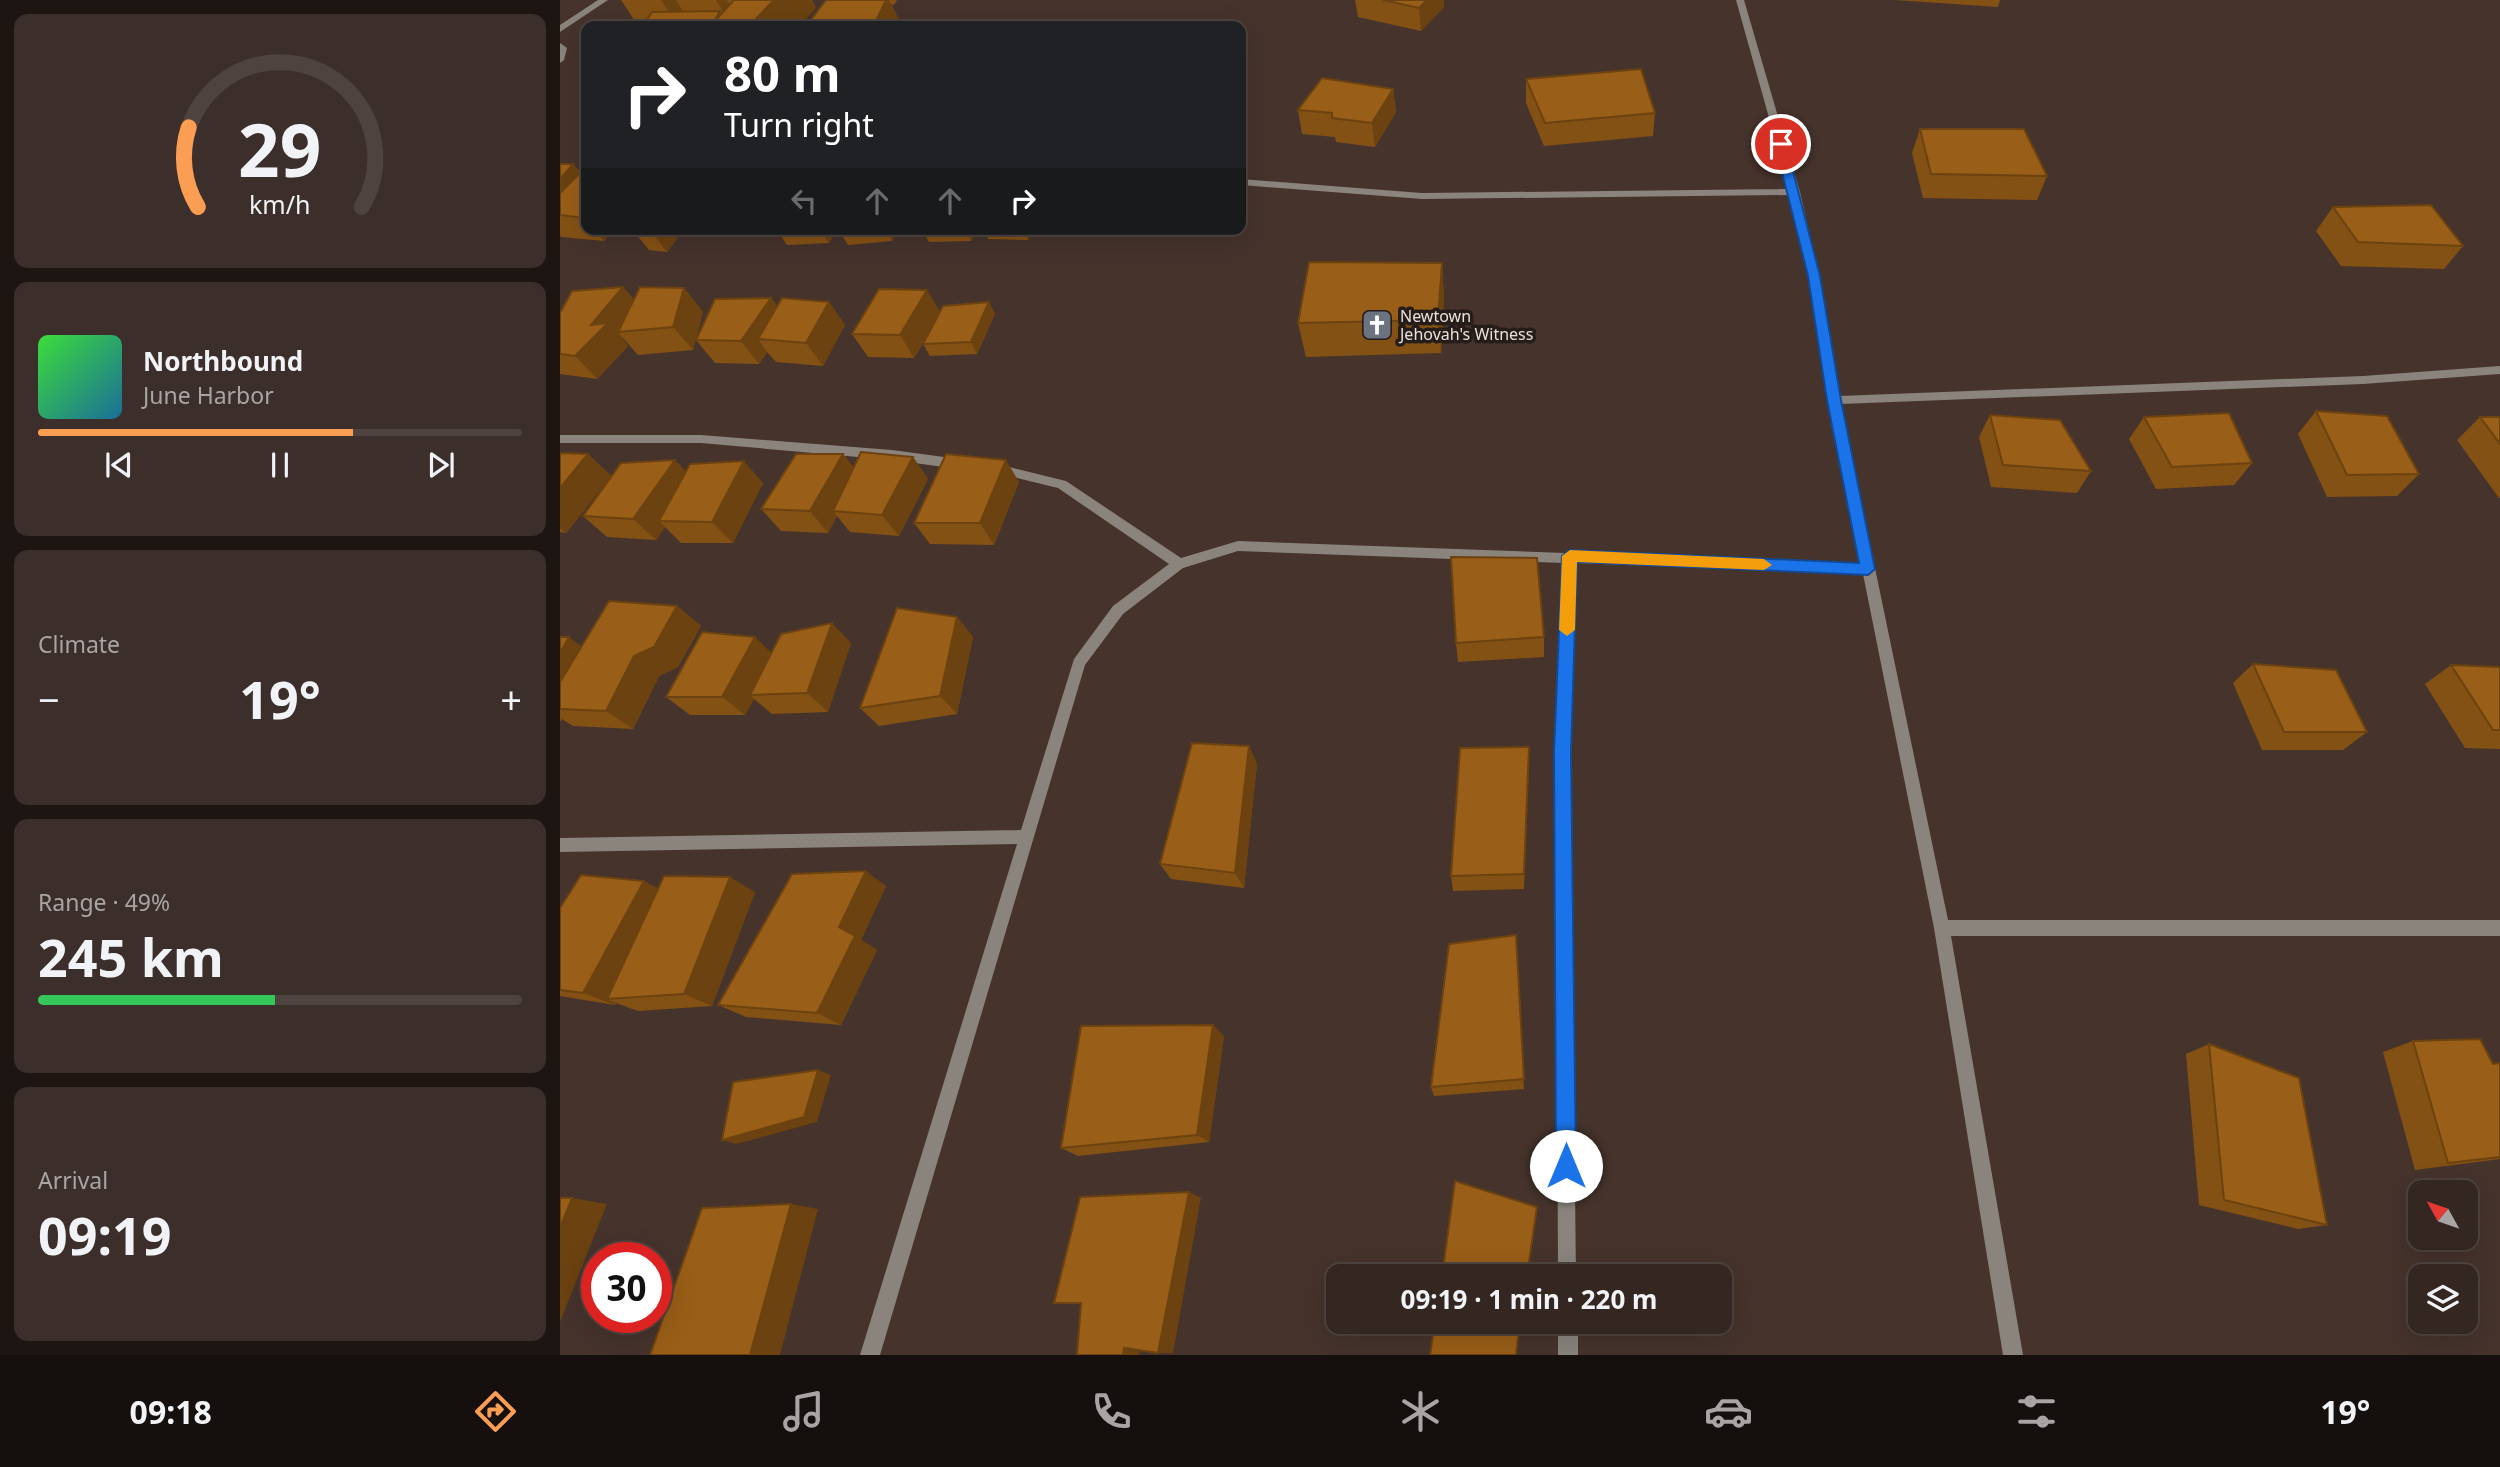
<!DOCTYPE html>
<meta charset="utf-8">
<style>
:root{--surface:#342621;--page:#3c2e2a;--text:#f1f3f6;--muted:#a9a5a5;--line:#4e433f;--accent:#fc9d54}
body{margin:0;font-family:"Noto Sans",sans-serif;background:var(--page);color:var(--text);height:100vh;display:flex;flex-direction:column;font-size:26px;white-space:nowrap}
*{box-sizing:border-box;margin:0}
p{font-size:23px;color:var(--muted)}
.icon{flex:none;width:38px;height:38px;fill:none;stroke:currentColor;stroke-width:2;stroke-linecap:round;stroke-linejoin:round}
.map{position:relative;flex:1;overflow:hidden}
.drawer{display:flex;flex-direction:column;gap:14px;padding:14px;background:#1d1512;width:560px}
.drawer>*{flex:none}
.top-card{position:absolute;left:21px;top:21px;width:665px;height:214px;border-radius:14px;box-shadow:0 7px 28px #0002,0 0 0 2px var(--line);background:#202124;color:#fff;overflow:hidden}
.needle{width:46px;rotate:310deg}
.tools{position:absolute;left:1848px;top:1180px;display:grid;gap:14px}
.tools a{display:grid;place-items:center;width:70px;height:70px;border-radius:14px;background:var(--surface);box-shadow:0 7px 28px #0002,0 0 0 2px var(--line);font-size:35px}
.speed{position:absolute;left:21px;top:1242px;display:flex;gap:14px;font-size:35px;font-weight:700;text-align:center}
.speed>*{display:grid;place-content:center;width:91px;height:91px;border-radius:50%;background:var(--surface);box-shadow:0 7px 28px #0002,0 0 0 2px var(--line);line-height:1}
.speed .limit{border:10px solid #d22;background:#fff;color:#111}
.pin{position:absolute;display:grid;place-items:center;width:60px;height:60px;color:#fff;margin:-30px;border:4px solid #fff;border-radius:50%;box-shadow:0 2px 7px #0007}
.me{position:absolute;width:77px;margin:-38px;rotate:0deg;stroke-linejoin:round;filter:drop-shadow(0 0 5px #0008)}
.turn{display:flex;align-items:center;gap:24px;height:147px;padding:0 28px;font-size:32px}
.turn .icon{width:91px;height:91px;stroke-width:2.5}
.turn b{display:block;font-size:49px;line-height:60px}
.lanes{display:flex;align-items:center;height:66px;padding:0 28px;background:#0003;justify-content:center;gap:35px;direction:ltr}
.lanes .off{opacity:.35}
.big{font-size:52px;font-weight:700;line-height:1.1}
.drawer .tile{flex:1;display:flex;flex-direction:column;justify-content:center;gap:10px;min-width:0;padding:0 24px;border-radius:14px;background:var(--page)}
.drawer .dial{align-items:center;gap:0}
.dial svg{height:182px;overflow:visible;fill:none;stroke:var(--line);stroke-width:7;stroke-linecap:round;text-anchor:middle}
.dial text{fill:var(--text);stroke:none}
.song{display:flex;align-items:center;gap:21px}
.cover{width:84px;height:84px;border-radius:10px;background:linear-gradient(135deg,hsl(120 70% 55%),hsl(200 70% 35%))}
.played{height:7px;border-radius:4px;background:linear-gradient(90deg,var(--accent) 65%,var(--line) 65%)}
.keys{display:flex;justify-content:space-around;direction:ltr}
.heat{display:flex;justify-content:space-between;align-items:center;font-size:38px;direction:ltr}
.charge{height:10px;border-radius:5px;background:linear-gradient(90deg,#34c759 49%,var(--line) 0)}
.trip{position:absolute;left:766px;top:1264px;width:406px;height:70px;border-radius:14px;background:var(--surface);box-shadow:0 7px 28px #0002,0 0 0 2px var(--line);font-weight:700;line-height:70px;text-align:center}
.dock{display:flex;height:112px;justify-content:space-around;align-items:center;background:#150f0d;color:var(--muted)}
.dock .icon{width:49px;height:49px}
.dock .on{color:var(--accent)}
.dock b{font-size:32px;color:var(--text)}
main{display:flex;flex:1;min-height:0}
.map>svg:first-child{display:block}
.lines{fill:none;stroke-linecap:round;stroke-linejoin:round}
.street{fill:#8a847d;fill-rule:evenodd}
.wall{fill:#845114}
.shaded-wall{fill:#6b4210}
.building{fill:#995e17;stroke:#6b4210;stroke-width:2}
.route{fill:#1a73e8;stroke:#114b97;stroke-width:2}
.slow{fill:#f59e0b}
.labels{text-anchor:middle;stroke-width:7;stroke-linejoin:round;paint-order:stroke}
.far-poi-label{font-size:16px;fill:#eadfda;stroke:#251d1a;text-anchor:start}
</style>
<main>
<section class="drawer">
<div class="tile dial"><svg viewBox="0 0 100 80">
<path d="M14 69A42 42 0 1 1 86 69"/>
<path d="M14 69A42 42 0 0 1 10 34" stroke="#fc9d54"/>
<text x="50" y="56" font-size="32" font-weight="700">29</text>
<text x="50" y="72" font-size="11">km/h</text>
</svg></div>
<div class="tile">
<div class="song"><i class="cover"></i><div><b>Northbound</b><p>June Harbor</p></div></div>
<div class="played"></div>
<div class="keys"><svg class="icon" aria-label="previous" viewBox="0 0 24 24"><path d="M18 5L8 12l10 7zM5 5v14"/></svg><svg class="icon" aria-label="pause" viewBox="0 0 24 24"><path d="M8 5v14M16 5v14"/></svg><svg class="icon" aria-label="next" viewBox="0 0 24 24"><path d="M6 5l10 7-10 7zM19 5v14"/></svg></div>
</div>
<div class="tile"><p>Climate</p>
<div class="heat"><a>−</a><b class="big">19°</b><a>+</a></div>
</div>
<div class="tile"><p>Range · 49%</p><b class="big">245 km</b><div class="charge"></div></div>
<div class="tile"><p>Arrival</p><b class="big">09:19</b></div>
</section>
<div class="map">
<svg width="1940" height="1355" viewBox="0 0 1940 1355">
<rect width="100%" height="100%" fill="#45332c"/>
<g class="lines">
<g class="street">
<polygon points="38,0 48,0 0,32 0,25"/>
<polygon points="1176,0 1184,0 1240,192 1259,276 1279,396 1803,376 1940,366 1940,374 1803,384 1281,404 1388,920 1940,920 1940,936 1391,936 1463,1355 1443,1355 1374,928 1303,574 1016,563 1010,752 1016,1276 998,1276 996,752 1003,563 678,551 623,568 563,614 525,665 320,1355 300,1355 457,844 0,852 0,838 461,830 514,659 553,606 609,564 498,488 433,472 431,469 437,464 506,481 621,558 678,541 1005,553 1010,551 1015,553 1301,564 1268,400 1249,276 1231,195 862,199 681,185 681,179 862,193 1229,189"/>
<polygon points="0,43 7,48 4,60 0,63"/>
<rect x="0" y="170" width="26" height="6"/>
<polygon points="0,435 141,435 332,450 399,459 405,464 399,469 332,460 141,443 0,443"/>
<rect x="998" y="1321" width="20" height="34"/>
</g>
</g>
<g class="wall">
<polygon points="61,0 252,0 256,8 78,26"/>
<polygon points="266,0 337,0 334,5 331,4 339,20 336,26 253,26 250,21"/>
<polygon points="795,0 884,0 884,7 861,31 798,17"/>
<polygon points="1335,0 1440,0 1438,7"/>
<polygon points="966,79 1095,113 1093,136 984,146 966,103"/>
<polygon points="833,89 836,112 815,147 776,142 775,137 742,134 738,110"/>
<polygon points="1360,129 1487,176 1477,200 1363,198 1352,153"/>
<polygon points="0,164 13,164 22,174 26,175 26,229 55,229 44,241 1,237 0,235"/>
<polygon points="1773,207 1903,246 1884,269 1781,266 1756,231"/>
<polygon points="72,229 143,229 141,232 123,230 107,252 89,250"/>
<polygon points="149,229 202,229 200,234 154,236"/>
<polygon points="277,229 269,243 227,245 219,233"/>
<polygon points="283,229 338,229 332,241 288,245 280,232"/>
<polygon points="417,229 411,241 369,242 362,230"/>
<polygon points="424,229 473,229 468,240 428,239"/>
<polygon points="542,229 628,229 627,237 544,235"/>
<polygon points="882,263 884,297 881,353 746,357 738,323"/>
<polygon points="63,287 74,300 124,288 143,312 133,350 78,355 62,337 61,338 68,346 37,379 0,374 0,313"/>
<polygon points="211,298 217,306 269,302 285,325 263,366 216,362 207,352 199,364 155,363 136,340"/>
<polygon points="429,302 435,314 417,354 370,356 363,344 367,337 354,358 308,357 292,334 380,312"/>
<polygon points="1756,411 1859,474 1837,496 1767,497 1738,434"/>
<polygon points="1430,415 1531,471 1517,493 1431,487 1419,437"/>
<polygon points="1584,417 1692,463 1674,485 1596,489 1569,439"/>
<polygon points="1920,417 1940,417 1940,498 1939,498 1897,440"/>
<polygon points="0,453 28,454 51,476 126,471 203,483 173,543 121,543 105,527 96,540 47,537 23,516 51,476 6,533 0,532"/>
<polygon points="283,454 294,468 353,457 368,479 339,536 290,532 277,516 268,533 221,531 201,509"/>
<polygon points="459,482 434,545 370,544 354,523"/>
<polygon points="117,606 141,626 118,667 99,676 73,729 13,726 2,719 0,722 0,637 21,646"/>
<polygon points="397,617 413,637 397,714 319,726 300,708"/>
<polygon points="984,637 984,657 898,662 896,643"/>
<polygon points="291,643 268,712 212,714 194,699 185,715 130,715 106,697 212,653"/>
<polygon points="1693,664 1807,732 1783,750 1702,750 1673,683"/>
<polygon points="1891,665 1940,667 1940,749 1905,748 1865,684"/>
<polygon points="969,747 964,889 893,891 891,876"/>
<polygon points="697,763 684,888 611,879 600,864"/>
<polygon points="326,886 301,940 317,950 281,1025 186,1017 158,1005"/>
<polygon points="98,889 195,892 152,1006 78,1011 56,1003 55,1005 0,996 0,908"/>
<polygon points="956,935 964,1089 874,1096 871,1087"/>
<polygon points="664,1036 649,1142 518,1156 501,1148"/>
<polygon points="1853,1041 1933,1064 1940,1063 1940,1159 1855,1170 1823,1052"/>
<polygon points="1649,1044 1767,1225 1738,1229 1639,1205 1626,1054"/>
</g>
<g class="shaded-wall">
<polygon points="101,0 116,0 129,21 118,26"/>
<polygon points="156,0 167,0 180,21 172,26"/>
<polygon points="213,0 252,0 256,8 240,26 189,26"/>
<polygon points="326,0 329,0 339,20 336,26 319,26 316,21"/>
<polygon points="867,0 884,0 884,7 861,31 859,8"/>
<polygon points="833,89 836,112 815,147 812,123"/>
<polygon points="13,164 26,180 0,215 0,179"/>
<polygon points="34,229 55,229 44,241"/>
<polygon points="89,229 122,229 123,230 107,252"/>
<polygon points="262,229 277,229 269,243 261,231"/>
<polygon points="325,229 338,229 332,241"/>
<polygon points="405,229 417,229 411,241"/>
<polygon points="463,229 473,229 468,240"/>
<polygon points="882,263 884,297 881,353 878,320"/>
<polygon points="63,287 83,311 58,332 68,346 37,379 15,356 31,325"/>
<polygon points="124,288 143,312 133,350 113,327"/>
<polygon points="367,290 381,313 354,358 340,335"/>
<polygon points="211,298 228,321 198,339 207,352 199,364 181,341"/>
<polygon points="269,302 285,325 263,366 246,343"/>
<polygon points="429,302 435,314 417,354 411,342"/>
<polygon points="28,454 51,476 6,533 0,528 0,488"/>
<polygon points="283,454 300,476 273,511 277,516 268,533 250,511"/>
<polygon points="353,457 368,479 339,536 322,515"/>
<polygon points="115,460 136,482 99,521 105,527 96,540 73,519"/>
<polygon points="446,460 459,482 434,545 420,523"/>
<polygon points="184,461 203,483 173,543 152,522"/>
<polygon points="117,606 141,626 118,667 99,676 73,729 46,711 74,656"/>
<polygon points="397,617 413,637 397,714 380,696"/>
<polygon points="272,623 291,643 268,712 247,693"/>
<polygon points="9,637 35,657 0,709 0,653"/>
<polygon points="195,637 216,657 190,695 194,699 185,715 162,697"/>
<polygon points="689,746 697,763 684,888 675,873"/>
<polygon points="969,747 969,764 964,889 964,874"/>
<polygon points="306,871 326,886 301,940 317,950 281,1025 257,1013 279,927"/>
<polygon points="170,877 195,892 152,1006 124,994"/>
<polygon points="84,881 112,896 47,999 56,1003 55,1005 23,993"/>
<polygon points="653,1025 664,1036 649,1142 637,1135"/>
<polygon points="258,1070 271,1075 257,1122 176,1144 162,1140"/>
<polygon points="629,1192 641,1198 613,1353 598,1353"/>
<polygon points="12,1198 47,1204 0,1322 0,1228"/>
<polygon points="231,1204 258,1209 220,1355 190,1355"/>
<polygon points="564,1348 580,1349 579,1355 563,1355"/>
</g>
<g class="building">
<polygon points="174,0 214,0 189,26 150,26"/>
<polygon points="266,0 326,0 316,21 250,21"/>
<polygon points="823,0 867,0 859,8"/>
<polygon points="160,11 155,20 150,26 83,26 92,12"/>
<polygon points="1081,69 1095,113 985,123 966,79"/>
<polygon points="762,78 833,89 812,123 772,118 772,113 738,110"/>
<polygon points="1360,129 1464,129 1487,176 1371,174"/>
<polygon points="0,164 13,164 0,179"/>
<polygon points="19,174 26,175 26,215 24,218 0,215 0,193"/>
<polygon points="1871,205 1903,246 1798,242 1773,207"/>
<polygon points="221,229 262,229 261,231 219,233"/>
<polygon points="283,229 325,229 280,232"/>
<polygon points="363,229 402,229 362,230"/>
<polygon points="749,262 882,263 878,320 738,323"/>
<polygon points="63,287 31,325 48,323 15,356 0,354 0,313 12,291"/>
<polygon points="80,287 124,288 113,327 58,332"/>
<polygon points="319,289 367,290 340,335 292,334"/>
<polygon points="211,298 181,341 136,340 155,299"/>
<polygon points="222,298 269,302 246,343 198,339"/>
<polygon points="429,302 411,342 363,344 383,306"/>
<polygon points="1756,411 1827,416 1859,474 1787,475"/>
<polygon points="1669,413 1692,463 1612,467 1584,417"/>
<polygon points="1430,415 1500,420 1531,471 1443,465"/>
<polygon points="1920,417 1940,417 1940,444"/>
<polygon points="301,452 353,457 322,515 273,511"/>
<polygon points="0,453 28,454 0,488"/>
<polygon points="236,454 283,454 250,511 201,509"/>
<polygon points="386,454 446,460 420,523 354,523"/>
<polygon points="115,460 73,519 23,516 61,463"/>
<polygon points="184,461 152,522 99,521 130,464"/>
<polygon points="891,557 977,558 984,637 896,643"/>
<polygon points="49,601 117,606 94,647 74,656 46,711 0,709 0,682"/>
<polygon points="337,608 397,617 380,696 300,708"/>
<polygon points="272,623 247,693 190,695 221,634"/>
<polygon points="142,632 195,637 162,697 106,697"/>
<polygon points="0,637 9,637 0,653"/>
<polygon points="1693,664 1776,670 1807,732 1724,732"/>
<polygon points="1891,665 1940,667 1940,730 1933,730"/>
<polygon points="632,743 689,746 675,873 600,864"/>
<polygon points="969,747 964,874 891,876 900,748"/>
<polygon points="306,871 279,927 295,936 257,1013 158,1005 232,874"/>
<polygon points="21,875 84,881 23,993 0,990 0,908"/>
<polygon points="104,876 170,877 124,994 47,999"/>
<polygon points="956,935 964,1079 871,1087 889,944"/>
<polygon points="653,1025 637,1135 501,1148 521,1026"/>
<polygon points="1920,1039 1933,1064 1940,1063 1940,1157 1888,1163 1853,1041"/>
<polygon points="1649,1044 1739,1078 1767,1225 1664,1200"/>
<polygon points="258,1070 244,1117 162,1140 173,1082"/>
<polygon points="895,1181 977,1207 967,1276 882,1276"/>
<polygon points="629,1192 598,1353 564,1348 563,1355 517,1355 521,1303 494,1303 520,1197"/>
<polygon points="0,1198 12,1198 0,1228"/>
<polygon points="231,1204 190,1355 90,1355 142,1208"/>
<polygon points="875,1321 960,1321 956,1355 870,1355"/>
</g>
<polygon class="route" points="1221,141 1226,144 1260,276 1281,400 1315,569 1308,575 1017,562 1011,752 1016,1166 1013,1173 1006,1176 999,1173 996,1166 994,752 1002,556 1010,550 1299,563 1267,400 1248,276 1215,144"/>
<polygon class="slow" points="1010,550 1204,559 1212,565 1204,570 1017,562 1015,630 1007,636 999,630 1002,556"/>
<defs>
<g id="church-square" transform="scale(1.575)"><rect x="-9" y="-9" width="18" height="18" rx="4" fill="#6b7280" stroke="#251d1a"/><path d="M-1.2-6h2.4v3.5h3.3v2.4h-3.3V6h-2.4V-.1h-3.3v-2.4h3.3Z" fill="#fff"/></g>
</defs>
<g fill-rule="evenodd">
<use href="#church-square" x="817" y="325"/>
</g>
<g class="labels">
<g class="far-poi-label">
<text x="840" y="322">Newtown<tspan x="840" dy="18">Jehovah's Witness</tspan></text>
</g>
</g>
</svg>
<div class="tools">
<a><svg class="needle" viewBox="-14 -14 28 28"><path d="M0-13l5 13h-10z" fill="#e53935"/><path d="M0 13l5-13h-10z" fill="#a9a5a5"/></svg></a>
<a><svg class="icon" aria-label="layers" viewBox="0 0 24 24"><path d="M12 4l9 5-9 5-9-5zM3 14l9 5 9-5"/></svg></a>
</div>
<div class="speed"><div class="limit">30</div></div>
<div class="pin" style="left:1221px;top:144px;background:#d93025"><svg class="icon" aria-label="arrive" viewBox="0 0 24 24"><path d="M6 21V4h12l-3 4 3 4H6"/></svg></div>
<svg class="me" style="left:1006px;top:1166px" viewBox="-20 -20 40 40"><circle r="19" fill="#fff"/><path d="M0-13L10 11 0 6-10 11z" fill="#1a73e8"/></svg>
<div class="trip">09:19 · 1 min · 220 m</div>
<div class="top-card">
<div class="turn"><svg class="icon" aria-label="right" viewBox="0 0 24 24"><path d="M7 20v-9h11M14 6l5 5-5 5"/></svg><div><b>80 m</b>Turn right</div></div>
<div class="lanes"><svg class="icon off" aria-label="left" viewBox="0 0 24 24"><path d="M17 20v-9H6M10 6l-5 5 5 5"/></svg><svg class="icon off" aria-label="ahead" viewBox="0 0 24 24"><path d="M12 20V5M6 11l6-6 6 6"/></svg><svg class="icon off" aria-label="ahead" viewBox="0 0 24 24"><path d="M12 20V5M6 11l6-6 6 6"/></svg><svg class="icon" aria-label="right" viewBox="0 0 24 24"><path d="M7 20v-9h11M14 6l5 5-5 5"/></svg></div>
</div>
</div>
</main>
<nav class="dock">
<b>09:18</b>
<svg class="icon on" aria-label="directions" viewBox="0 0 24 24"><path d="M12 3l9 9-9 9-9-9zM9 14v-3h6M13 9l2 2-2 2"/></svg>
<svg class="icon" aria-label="music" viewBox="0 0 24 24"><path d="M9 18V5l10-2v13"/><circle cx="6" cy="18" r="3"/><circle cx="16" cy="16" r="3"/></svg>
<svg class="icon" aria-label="phone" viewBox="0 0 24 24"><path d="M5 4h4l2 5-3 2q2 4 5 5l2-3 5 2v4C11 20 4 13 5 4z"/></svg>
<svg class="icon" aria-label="climate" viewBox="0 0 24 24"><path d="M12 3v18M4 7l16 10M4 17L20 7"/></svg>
<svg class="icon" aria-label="car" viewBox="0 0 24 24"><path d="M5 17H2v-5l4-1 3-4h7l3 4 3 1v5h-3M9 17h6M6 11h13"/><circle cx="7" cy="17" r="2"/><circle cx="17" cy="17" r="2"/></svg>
<svg class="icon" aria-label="filters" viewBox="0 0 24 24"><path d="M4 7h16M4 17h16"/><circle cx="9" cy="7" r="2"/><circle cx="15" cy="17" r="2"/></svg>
<b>19°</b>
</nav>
